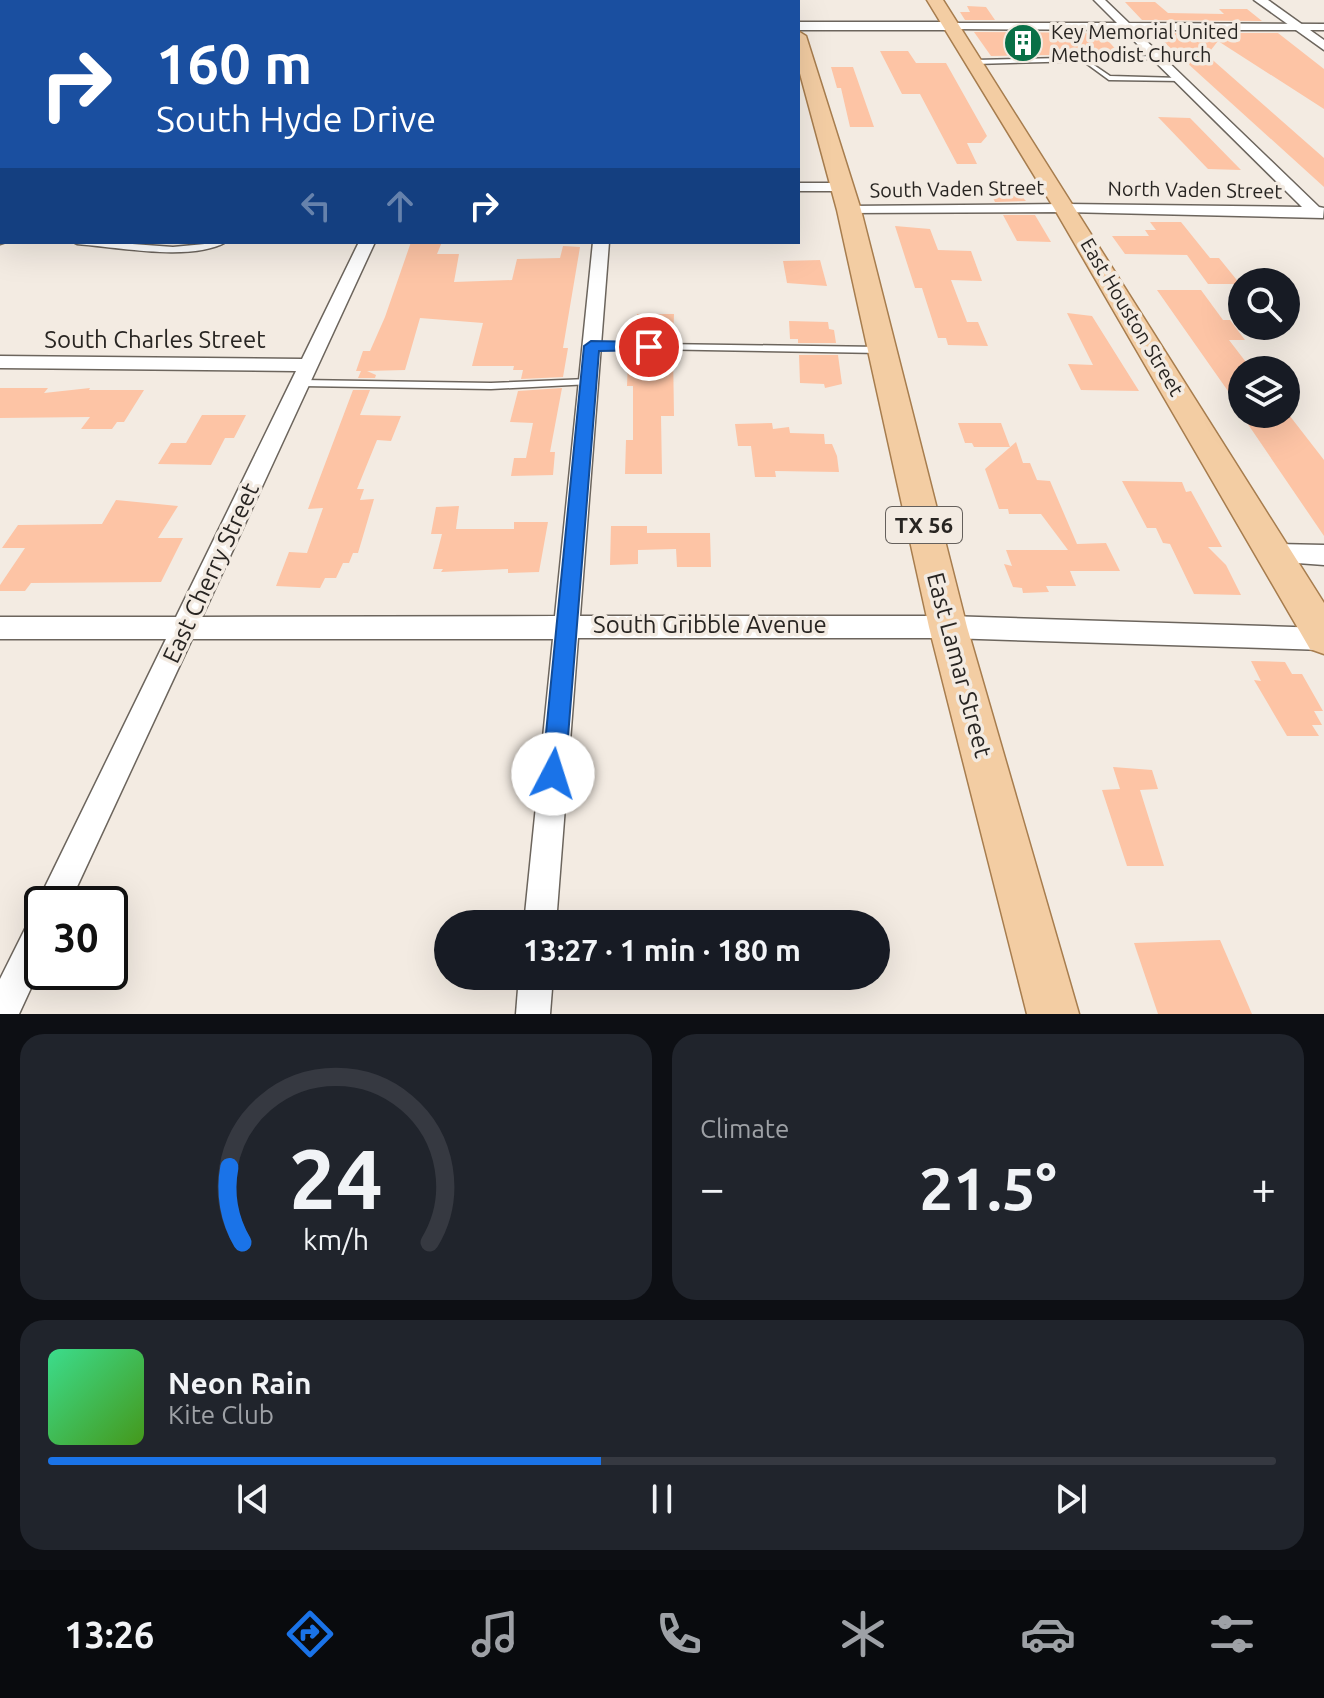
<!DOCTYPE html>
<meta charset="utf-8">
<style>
:root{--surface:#171b24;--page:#20242c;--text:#f1f3f6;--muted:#9ea1a6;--line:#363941;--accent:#1a73e8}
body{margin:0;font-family:Ubuntu,sans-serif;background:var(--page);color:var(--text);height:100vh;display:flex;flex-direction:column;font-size:30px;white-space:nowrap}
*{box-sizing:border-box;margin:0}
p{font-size:26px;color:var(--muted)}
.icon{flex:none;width:44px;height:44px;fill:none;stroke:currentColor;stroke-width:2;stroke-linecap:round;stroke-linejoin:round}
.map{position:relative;height:1014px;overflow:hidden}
.side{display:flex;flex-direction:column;gap:20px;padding:20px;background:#0d0f14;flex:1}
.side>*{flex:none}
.top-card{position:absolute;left:0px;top:0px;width:800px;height:244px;box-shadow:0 8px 32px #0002;background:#1a4fa0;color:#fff;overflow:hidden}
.buttons{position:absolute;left:1228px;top:268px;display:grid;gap:16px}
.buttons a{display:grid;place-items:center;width:72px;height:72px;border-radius:50%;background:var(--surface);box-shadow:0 8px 32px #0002;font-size:40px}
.speed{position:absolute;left:24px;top:886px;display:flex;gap:16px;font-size:40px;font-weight:700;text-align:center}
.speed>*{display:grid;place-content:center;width:104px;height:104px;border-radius:50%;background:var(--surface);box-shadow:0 8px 32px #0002;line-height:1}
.speed .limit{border:4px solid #111;border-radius:12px;background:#fff;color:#111}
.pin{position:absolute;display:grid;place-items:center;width:68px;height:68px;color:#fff;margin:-34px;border:4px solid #fff;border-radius:50%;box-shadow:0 2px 8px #0007}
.me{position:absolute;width:88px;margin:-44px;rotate:5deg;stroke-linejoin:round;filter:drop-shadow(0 0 6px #0008)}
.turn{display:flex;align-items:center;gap:28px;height:168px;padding:0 24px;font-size:36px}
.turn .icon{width:104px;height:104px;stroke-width:2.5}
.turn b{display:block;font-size:56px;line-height:68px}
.lanes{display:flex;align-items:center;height:76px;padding:0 24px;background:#0003;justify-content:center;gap:40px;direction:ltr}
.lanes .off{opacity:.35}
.big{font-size:60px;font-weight:700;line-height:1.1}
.side .widget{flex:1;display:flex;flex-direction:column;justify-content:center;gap:12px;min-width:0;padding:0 28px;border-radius:24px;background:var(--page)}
.side .dial{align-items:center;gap:0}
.dial svg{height:208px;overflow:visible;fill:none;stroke:var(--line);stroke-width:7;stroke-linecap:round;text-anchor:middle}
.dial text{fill:var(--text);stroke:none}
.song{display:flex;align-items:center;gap:24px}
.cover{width:96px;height:96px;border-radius:12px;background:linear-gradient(135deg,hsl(150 70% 55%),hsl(100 70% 35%))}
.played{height:8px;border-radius:4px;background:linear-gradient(90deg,var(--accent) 45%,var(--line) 45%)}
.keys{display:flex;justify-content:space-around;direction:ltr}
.heat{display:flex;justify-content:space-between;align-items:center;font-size:44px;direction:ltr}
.side .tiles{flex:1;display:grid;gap:20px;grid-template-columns:1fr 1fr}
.widget:last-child{grid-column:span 2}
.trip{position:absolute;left:434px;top:910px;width:456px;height:80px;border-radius:40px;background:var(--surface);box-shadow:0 8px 32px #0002;font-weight:700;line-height:80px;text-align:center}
.tab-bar{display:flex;height:128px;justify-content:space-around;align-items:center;background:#090b0e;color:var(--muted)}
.tab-bar .icon{width:56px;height:56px}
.tab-bar .selected{color:var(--accent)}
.tab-bar b{font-size:36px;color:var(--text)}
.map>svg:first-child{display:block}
.building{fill:#fdc4a5}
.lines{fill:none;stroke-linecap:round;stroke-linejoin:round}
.service-casing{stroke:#6c655d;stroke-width:3}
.minor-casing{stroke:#6c655d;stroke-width:3}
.tertiary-casing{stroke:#6c655d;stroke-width:3}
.primary-casing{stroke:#a77d4e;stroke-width:3}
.service{fill:#fff;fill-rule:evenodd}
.minor{fill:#fff;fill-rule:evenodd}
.tertiary{fill:#fff;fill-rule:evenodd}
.primary{fill:#f3cda3;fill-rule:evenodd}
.route{fill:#1a73e8;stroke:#114b97;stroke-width:2}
.labels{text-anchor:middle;stroke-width:7;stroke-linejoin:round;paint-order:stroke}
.far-poi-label{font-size:20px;fill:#282522;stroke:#f3ebe2;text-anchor:start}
.far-street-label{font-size:20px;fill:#282522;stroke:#f3ebe2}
.shield{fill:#f3ebe2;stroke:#65605c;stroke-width:2}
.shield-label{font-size:22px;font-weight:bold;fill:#282522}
.street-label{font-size:24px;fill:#282522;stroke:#f3ebe2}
</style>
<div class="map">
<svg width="1324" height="1014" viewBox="0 0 1324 1014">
<rect width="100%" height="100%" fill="#f3ebe2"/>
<g class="building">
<polygon points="1125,2 1155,2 1168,13 1224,14 1219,9 1247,9 1262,21 1142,20"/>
<polygon points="967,6 986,7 995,20 965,20 960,12 970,12"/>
<polygon points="974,32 1101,33 1120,54 991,56"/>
<polygon points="1154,33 1278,33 1324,69 1324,109 1218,41 1207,55 1324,158 1324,187"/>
<polygon points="880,51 908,51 916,63 946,63 987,136 981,143 967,143 977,164 957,164 920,94 902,94"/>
<polygon points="831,67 853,67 874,127 850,127 841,88 837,88"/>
<polygon points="1158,117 1190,118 1241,170 1208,169"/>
<polygon points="986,185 1011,185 1026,201 995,202"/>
<polygon points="1003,215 1035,215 1051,242 1017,241"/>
<polygon points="1150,222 1181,222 1210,258 1219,258 1240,284 1208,284 1187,255 1125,254 1112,236 1149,236 1145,230 1156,230"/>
<polygon points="895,226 930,229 938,250 971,251 982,281 951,280 967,322 978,322 988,346 948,345 946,338 938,338 922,288 915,288"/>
<polygon points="411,242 442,242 437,254 459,254 454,282 512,280 517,259 560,258 563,246 580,247 563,348 568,348 563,377 521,379 523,370 513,370 514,366 472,366 483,323 420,318 405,370 367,371 376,375 375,378 358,378 361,371 356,371 363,351 370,351 385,317"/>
<polygon points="820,260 827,286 787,283 783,261"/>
<polygon points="1157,290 1201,290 1223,320 1230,320 1245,340 1229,340 1252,370 1242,370 1242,411"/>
<polygon points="1067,313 1092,316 1139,391 1081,390 1068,364 1093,365"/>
<polygon points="637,314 674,314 673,341 636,341"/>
<polygon points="789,321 828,322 829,329 834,330 836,343 798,343 798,339 790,339"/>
<polygon points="636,352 673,352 674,416 661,416 662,474 625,474 626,440 633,440 633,386 627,386 628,360 636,360"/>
<polygon points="799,355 838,355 842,384 825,388 824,384 800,383"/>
<polygon points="0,388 48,388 44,393 90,388 89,390 144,390 124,422 117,422 112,429 81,429 90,417 0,418"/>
<polygon points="562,388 550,452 555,452 553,475 511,476 514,458 526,458 533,423 510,422 518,391"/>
<polygon points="353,390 370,390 360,415 401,416 391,441 377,440 357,489 364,489 360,500 374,499 358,553 353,553 349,563 343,563 336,578 325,578 320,588 276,586 289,552 307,553 323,508 308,509"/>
<polygon points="1286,411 1324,460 1324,536 1241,414 1286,414"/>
<polygon points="202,415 246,415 234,438 225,438 211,465 158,464 171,443 186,443"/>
<polygon points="772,423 773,429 789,427 790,433 824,434 825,444 832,444 837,456 839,472 775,471 776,477 755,477 751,446 738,446 735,424"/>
<polygon points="958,423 1001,423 1010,447 974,447 972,443 965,443"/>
<polygon points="1016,442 1023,463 1030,463 1037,480 1050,481 1077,544 1106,543 1120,571 1070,571 1076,586 1046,586 1049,592 1023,593 1022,588 1013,587 1004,564 1012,566 1006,550 1068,550 1041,514 1009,514 1008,509 999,509 985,469"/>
<polygon points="1122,481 1182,482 1186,492 1191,491 1222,547 1208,547 1226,565 1241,595 1194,594 1170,544 1163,543 1156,528 1147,528"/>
<polygon points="116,500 178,506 158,538 183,538 161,582 31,583 25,591 0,591 0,585 25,548 2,548 18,525 102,524"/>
<polygon points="459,506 456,529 514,529 514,522 548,522 539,572 508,573 508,569 441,572 443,569 433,569 442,534 431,534 436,507"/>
<polygon points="611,526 647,526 647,533 710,533 711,567 677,567 676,549 638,550 638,564 610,565"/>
<polygon points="1251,661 1285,662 1292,674 1302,674 1323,711 1314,711 1322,725 1312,725 1319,736 1287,736 1254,680 1261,681"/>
<polygon points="1113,767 1152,770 1158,789 1140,790 1164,866 1127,866 1102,790 1120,789"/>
<polygon points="1220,940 1252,1014 1158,1014 1134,943"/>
</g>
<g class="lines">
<g class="service-casing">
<g id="service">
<polygon points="404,0 408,0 407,2 403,2"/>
<polygon points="1158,56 1160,59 1088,61 1110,76 1180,78 1182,79 1182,81 1109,80 1083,61 975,64 972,62 975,60"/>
<polygon points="0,240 2,240 2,242 6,242 0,244"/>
<path d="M73,242H105L173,247L226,242C192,262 117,247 77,244Z"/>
<polygon points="591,343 881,347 886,350 881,353 588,348 586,346"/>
<polygon points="588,379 593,382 591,384 491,389 302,386 297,383 302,380 491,383"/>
</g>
</g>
<g class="minor-casing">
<g id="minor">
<rect x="474" y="0" width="10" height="2"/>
<rect x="620" y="0" width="10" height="2"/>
<polygon points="1094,0 1105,0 1129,23 1324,24 1324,30 1135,30 1319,207 1324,208 1323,218 1065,212 844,213 842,210 849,206 1065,204 1302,207 1123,30 953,29 948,26 953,23 1117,23"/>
<rect x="0" y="24" width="2" height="6"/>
<rect x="0" y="95" width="2" height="8"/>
<rect x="0" y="180" width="2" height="8"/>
<polygon points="798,183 840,183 847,187 840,191 798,191"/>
<polygon points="359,242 375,242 202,617 555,616 593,242 609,242 580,616 948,616 1324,628 1324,650 948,638 578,638 556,924 524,924 553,639 192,639 69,904 42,904 42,964 19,1014 0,1014 0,979 31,917 41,912 37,904 42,893 166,639 0,639 0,617 176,617 296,371 0,368 0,356 302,359"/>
<polygon points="1277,544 1324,545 1324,565 1269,561 1265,554 1269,547"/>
<polygon points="519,976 553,976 550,1014 516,1014"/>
</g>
</g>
<g class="tertiary-casing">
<g id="tertiary">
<polygon points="1254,0 1268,0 1324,40 1324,50"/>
<polygon points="798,22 953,22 959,26 953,30 798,30"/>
</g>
</g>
<g class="primary-casing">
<g id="primary">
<polygon points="779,0 795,0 796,2 780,2"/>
<polygon points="927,0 943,0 1324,603 1324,654 1310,649 1054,208"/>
<polygon points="798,31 806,36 861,210 967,627 1079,1014 1027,1014 929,627 837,210 798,66"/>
</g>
</g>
<use href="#service" class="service"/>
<use href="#minor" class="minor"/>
<use href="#tertiary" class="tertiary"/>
<use href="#primary" class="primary"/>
</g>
<polygon class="route" points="649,342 657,347 655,350 599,351 565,774 562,783 553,786 545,783 542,774 584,346 591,341"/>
<defs>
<g id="building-disc" transform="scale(2)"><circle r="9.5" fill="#097047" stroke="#f3ebe2"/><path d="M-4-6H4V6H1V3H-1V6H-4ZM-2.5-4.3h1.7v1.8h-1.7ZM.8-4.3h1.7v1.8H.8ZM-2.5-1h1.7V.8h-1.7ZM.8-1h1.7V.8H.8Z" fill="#fff"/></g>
</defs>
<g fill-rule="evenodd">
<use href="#building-disc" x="1023" y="43"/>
</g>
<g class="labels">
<g class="far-poi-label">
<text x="1051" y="39">Key Memorial United<tspan x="1051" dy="23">Methodist Church</tspan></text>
</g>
<g class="far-street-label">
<text transform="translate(957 189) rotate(-1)" y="7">South Vaden Street</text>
<text transform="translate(1195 190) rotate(1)" y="7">North Vaden Street</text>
<text transform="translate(1132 317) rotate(59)" y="7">East Houston Street</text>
</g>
<rect class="shield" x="886" y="507" width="76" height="36" rx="6"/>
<g class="shield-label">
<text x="924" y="533">TX 56</text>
</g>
<g class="street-label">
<text x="155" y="348">South Charles Street</text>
<text transform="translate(211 573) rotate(-65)" y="8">East Cherry Street</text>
<text x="710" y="633">South Gribble Avenue</text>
<text transform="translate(959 665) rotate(75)" y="8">East Lamar Street</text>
</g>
</g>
</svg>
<div class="buttons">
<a><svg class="icon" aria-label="search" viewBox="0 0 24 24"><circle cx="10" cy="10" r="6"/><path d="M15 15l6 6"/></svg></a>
<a><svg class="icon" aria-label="layers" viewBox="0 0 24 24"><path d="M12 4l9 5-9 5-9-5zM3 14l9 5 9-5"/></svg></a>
</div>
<div class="speed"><div class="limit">30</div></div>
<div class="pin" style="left:649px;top:347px;background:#d93025"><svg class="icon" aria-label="arrive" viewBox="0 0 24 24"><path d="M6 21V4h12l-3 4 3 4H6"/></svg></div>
<svg class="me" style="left:553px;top:774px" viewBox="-20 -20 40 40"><circle r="19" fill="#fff"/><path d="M0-13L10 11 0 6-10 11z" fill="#1a73e8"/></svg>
<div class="trip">13:27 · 1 min · 180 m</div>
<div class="top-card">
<div class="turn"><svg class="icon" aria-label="right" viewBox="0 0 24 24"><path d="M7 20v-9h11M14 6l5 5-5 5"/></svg><div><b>160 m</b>South Hyde Drive</div></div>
<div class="lanes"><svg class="icon off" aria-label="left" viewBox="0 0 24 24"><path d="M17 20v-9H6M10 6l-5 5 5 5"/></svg><svg class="icon off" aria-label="ahead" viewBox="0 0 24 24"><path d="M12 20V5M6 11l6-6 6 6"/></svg><svg class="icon" aria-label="right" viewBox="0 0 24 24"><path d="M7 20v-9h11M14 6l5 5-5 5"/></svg></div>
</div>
</div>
<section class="side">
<div class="tiles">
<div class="widget dial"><svg viewBox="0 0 100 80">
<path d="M14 69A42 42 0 1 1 86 69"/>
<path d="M14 69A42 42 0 0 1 9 40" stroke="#1a73e8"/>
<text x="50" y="56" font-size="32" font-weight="700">24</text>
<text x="50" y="72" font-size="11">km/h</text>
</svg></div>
<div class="widget"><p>Climate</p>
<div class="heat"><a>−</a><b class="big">21.5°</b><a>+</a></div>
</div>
<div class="widget">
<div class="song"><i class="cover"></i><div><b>Neon Rain</b><p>Kite Club</p></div></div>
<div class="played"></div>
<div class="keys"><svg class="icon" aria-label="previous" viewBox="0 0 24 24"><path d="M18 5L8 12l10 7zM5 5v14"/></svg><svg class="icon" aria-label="pause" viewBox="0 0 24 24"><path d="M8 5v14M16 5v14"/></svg><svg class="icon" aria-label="next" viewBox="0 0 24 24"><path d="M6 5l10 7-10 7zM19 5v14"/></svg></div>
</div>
</div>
</section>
<nav class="tab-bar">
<b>13:26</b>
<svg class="icon selected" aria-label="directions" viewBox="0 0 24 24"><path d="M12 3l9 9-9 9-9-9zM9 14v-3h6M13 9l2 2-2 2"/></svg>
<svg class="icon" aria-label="music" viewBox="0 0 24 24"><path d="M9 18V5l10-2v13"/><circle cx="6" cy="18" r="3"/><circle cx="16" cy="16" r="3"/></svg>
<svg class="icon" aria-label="phone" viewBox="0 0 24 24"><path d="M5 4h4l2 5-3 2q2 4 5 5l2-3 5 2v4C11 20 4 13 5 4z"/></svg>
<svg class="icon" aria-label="climate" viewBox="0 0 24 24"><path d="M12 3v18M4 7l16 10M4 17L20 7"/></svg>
<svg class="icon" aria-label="car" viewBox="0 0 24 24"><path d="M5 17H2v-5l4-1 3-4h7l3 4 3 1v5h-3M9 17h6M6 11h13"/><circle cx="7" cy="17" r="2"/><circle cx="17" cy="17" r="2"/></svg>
<svg class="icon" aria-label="filters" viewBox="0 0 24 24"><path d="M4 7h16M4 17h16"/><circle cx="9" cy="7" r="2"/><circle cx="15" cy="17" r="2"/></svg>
</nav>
